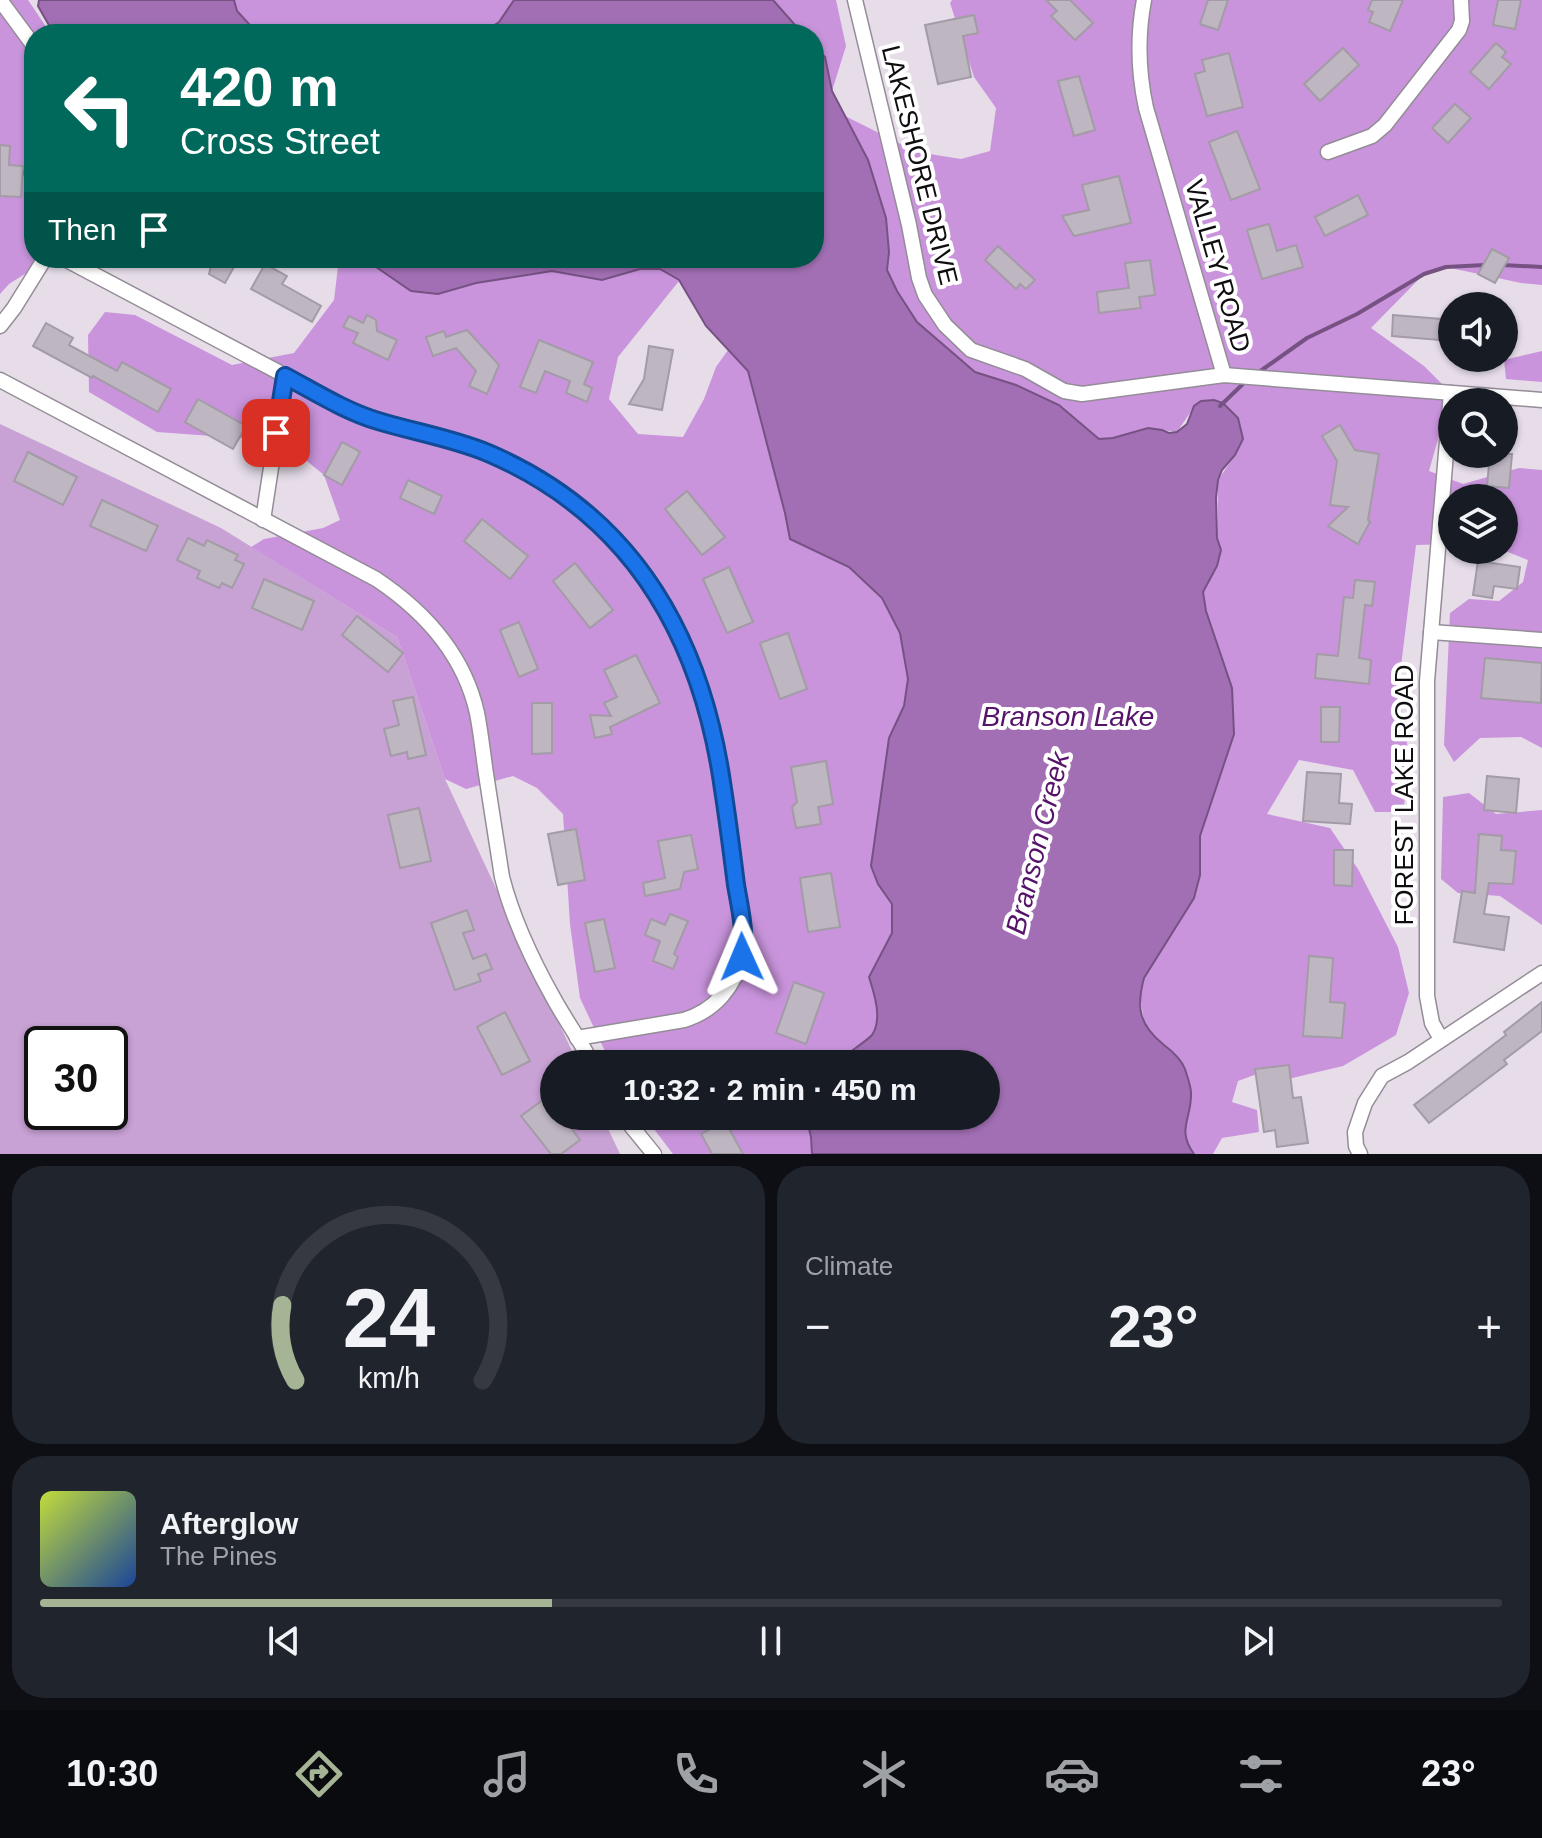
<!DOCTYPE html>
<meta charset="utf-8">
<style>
:root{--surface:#171b24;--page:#20242c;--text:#f1f3f6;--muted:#9ea1a6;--line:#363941;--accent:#a5b495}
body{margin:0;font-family:Arial,sans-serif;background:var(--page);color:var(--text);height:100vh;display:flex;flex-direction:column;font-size:30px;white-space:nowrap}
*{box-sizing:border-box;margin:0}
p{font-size:26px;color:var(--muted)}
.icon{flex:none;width:44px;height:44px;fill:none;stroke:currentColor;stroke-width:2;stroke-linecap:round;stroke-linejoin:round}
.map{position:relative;height:1154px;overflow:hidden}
.side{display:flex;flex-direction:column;gap:12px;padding:12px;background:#0d0f14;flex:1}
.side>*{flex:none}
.banner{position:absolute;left:24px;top:24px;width:800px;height:244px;border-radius:32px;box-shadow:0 2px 6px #0004;background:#00695c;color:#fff;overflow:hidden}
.tools{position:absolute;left:1438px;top:292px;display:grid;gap:16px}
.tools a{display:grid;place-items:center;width:80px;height:80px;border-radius:50%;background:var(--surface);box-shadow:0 2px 6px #0004;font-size:40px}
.speed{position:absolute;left:24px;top:1026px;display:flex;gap:16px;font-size:40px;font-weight:700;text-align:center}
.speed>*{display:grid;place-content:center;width:104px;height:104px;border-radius:50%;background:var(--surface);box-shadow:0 2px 6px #0004;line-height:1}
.speed .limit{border:4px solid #111;border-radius:12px;background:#fff;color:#111}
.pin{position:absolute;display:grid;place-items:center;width:68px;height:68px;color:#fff;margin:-34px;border-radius:16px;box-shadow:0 4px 12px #0006}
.me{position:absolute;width:88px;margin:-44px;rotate:359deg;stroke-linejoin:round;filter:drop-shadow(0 0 6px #0008)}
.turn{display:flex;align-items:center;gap:28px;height:168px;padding:0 24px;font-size:36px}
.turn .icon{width:104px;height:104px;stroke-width:2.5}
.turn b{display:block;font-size:56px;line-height:68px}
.then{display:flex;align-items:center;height:76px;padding:0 24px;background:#0003;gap:16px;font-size:30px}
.big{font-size:60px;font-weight:700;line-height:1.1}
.side .tile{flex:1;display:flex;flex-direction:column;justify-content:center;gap:12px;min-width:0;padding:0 28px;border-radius:32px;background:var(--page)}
.side .dial{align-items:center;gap:0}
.dial svg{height:208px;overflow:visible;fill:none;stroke:var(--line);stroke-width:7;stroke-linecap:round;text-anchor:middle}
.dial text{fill:var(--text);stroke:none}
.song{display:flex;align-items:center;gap:24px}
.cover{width:96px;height:96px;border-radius:12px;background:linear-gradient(135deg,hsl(70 70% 55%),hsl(220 70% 35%))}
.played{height:8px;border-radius:4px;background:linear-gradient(90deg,var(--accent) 35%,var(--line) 35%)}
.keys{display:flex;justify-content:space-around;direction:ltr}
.heat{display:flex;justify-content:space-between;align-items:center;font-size:44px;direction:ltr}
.side .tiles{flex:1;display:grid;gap:12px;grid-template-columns:1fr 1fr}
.tile:last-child{grid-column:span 2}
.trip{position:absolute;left:540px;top:1050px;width:460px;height:80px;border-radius:40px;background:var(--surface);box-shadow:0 2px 6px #0004;font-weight:700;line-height:80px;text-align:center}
.tabs{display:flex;height:128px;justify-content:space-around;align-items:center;background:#090b0e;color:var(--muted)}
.tabs .icon{width:56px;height:56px}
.tabs .current{color:var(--accent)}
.tabs b{font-size:36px;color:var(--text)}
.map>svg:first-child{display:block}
.green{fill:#c8a1d5;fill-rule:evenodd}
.forest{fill:#c994dc}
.water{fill:#a26fb4;stroke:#765283;stroke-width:2}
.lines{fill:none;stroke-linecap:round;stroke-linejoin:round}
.stream{stroke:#765283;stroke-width:4}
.building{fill:#beb6c1;stroke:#a39ba6;stroke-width:2}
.street-casing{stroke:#948c97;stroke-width:17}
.street{stroke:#fff;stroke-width:14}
.route-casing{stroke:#114b97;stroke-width:20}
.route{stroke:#1a73e8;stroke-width:14}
.labels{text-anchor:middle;stroke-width:8;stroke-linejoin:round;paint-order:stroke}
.street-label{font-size:26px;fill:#100d11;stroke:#fff}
.water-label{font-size:28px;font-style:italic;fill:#551369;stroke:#fff}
</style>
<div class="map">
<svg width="1542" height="1154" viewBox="0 0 1542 1154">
<rect width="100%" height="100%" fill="#e6dde9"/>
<path class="green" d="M0,424L221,528L397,637L445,779L578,1064H554V1116H602L620,1154H0ZM42,1044H110V1112H42Z"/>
<g class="forest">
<polygon points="0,0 28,0 51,34 34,34 34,258 50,258 9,284 0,294"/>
<path d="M233,0H514L499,22L481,34H253C249,24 241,18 237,10C236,7 235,3 233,0Z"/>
<polygon points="773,0 836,0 846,46 832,91 825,57 814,46 814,34 803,34"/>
<polygon points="952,0 1542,0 1542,285 1521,283 1446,267 1424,274 1371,328 1424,366 1451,393 1429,471 1463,484 1519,468 1542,470 1542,748 1521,737 1480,738 1454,762 1444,745 1450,613 1469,599 1499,601 1523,582 1528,560 1503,550 1504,498 1452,498 1452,544 1416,545 1398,690 1410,761 1403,812 1375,812 1353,770 1299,760 1267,814 1330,828 1358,869 1398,947 1409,993 1396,1035 1343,1066 1288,1079 1265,1071 1238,1081 1232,1102 1257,1110 1259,1132 1222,1138 1213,1154 1194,1154 1189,1148 1184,1127 1189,1115 1173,1052 1152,1035 1144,1023 1140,992 1144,978 1200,836 1234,734 1206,611 1203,591 1217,565 1218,480 1235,455 1194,407 1177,432 1148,428 1113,438 1099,439 1059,405 1016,385 975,372 917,322 897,291 887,270 889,252 845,116 917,152 961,159 990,151 996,108 974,77 950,3"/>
<path d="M339,258H363L411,291L437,294L476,283L552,271L602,280L640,269H660L679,281L618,357L609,399L638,434L683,437L704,399L716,367L728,350L748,371L785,513L790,539L849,567L882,598L900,633L908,679L904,706L889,738L878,884L892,904V933L869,977C874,993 883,1020 872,1035C868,1041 843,1056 835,1064H611L580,998L570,924L563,814L537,788L513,776L466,789L445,779L397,637L251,547L264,539L323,528L340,520L324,475L297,453L253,439L157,432L89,392L88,335L105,312L135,315L232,365L294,353L334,300Z"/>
<polygon points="1542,351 1542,382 1506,379 1504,360"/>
<polygon points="1469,793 1496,814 1542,810 1542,925 1500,896 1458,893 1441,879 1443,797"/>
<polygon points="644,1116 806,1116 811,1137 812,1154 673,1154"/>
</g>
<g class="water">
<polygon points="39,0 234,0 237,11 249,24 252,34 54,34 38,6"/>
<polygon points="514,0 773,0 803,34 481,34 499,22"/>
<path d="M814,46L825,57L832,91L868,160L886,218L889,252L887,270L897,291L917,322L975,372L1016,385L1059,405L1099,439L1113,438L1148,428L1162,430L1169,433L1177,432L1187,424L1194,406L1201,401L1214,400L1223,403L1238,418L1243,439L1235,455L1222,470L1218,480L1216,498L1217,538L1221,550L1217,566L1203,592L1206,611L1232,688L1234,734L1200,836V875L1194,898L1144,978C1136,1008 1139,1025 1164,1045C1172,1051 1181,1059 1185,1069C1187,1076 1191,1086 1191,1093C1192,1118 1176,1130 1194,1154H812L811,1137L806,1116H986V1064H835C843,1056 867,1041 872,1035C883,1019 874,993 869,977L892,933V904L878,884L871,866L889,738L904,706L908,679L900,633L882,598L849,567L790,539L785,513L748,371L706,326L679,280L660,269H640L602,280L552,271L476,283L438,294L411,291L363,258H814Z"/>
</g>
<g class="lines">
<g class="stream">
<polyline points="21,175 34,163"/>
<polyline points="1502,265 1542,267"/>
<polyline points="1259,372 1307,338 1357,314 1424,274 1446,267 1485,265"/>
<polyline points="1220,406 1245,382"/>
</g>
</g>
<g class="building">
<polygon points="1046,0 1070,0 1093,23 1075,40 1051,16 1057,11"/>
<polygon points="1208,0 1228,0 1218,30 1200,24"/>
<polygon points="1372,0 1403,0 1390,31 1369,22 1373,12 1368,10"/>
<polygon points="1498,0 1521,0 1515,29 1493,25"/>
<polygon points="974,15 978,33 963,36 971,77 938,84 925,25"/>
<polygon points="1496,43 1506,52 1502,57 1511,64 1489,89 1470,72"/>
<polygon points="1343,48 1359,65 1320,101 1304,84"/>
<polygon points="1229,53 1243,107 1207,116 1195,74 1205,71 1202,60"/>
<polygon points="1079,76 1095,130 1074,136 1058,81"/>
<polygon points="1455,104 1471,118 1448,143 1432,128"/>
<polygon points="1237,131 1260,189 1231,200 1209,142"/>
<polygon points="0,145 10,146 9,165 23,166 21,197 0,196"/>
<polygon points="1119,176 1131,223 1074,236 1062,216 1089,210 1082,185"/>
<polygon points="1358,195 1368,215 1325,236 1315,217"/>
<polygon points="1269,224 1277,251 1296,245 1303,267 1262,279 1247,230"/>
<polygon points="998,246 1035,280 1026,289 1020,284 1016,289 985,260"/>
<polygon points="1492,249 1509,258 1495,283 1478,274"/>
<polygon points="213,258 239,258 225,283 209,274"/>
<polygon points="1150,260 1155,295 1139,297 1141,308 1099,313 1097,292 1129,288 1125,263"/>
<polygon points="265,264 287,276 282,284 321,306 312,322 251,289"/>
<polygon points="367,315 376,320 377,331 397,340 388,360 353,343 358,333 343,327 349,316 363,323"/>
<polygon points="1393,315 1441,319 1439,340 1392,336"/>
<polygon points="46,323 73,338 69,345 117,371 122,362 171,389 158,412 93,376 92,378 33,346"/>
<polygon points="467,330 499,365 487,394 469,386 476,371 456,348 433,356 426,337 444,331 446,337"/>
<polygon points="539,340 593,362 584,384 592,388 587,402 566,393 570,381 545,371 536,393 520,387"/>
<polygon points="649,346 673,350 662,410 629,404 644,379"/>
<polygon points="198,399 246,426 233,449 185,422"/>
<polygon points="1340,425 1355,450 1379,454 1368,520 1370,522 1358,544 1328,526 1348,507 1330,505 1337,461 1322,436"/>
<polygon points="342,442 360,452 342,485 324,475"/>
<polygon points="28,452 77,477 63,505 14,481"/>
<polygon points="1490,454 1512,454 1509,488 1487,486"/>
<polygon points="408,480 442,496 434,514 400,498"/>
<polygon points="687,491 725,537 702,555 665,509"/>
<polygon points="102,500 158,526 146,551 90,526"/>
<polygon points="482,519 528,556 510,579 464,541"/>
<polygon points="188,538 204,546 207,540 238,555 235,560 244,564 232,588 222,583 219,588 197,578 200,571 177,560"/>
<polygon points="1478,561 1520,567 1517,589 1494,586 1492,598 1473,595"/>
<polygon points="575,563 613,610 590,628 553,581"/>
<polygon points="729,567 753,622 727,633 703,579"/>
<polygon points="264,579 314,601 302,630 252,608"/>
<polygon points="1355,580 1375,582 1372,606 1365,605 1359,658 1371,660 1369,684 1315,678 1317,654 1338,656 1344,597 1353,598"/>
<polygon points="357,616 403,653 388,672 342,635"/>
<polygon points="519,622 538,669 519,677 500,630"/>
<polygon points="788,633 807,689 780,699 760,643"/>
<polygon points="636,655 660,703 610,727 612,734 595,738 590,715 611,716 604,703 617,697 604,670"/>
<polygon points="1485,658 1542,663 1541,703 1481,698"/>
<polygon points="413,697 426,755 408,759 407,752 391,756 384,729 399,725 393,701"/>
<polygon points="532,703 552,703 552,753 532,754"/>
<polygon points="1321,707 1340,707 1339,742 1321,742"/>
<polygon points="826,761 833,804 818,807 821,824 796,828 792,807 797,802 791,767"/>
<polygon points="1307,772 1341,774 1339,803 1352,804 1350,824 1303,821"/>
<polygon points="1487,776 1519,779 1516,813 1484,810"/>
<polygon points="419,808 431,861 400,868 388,815"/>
<polygon points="576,829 585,880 558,885 548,834"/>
<polygon points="1479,834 1502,836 1501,850 1516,851 1513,884 1489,883 1484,914 1509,917 1504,950 1454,942 1462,891 1475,893"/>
<polygon points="691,835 698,869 684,872 680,889 645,896 643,883 665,878 658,841"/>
<polygon points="1334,850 1353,850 1352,886 1334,885"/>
<polygon points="831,873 840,927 808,932 800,878"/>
<polygon points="467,910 474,930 463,933 473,959 486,954 492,969 478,974 481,981 455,990 431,923"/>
<polygon points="670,914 688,921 674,954 678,957 673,969 653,961 660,941 645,935 651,919 665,925"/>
<polygon points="604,919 615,968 595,972 585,923"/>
<polygon points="1309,956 1333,958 1330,1002 1345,1003 1342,1038 1303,1036"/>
<polygon points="794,982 824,993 806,1044 776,1033"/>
<polygon points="1542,1002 1542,1031 1504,1060 1507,1064 1429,1123 1414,1105 1506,1035 1504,1032"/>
<polygon points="505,1012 530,1061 502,1075 477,1027"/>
<polygon points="1289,1065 1293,1098 1301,1097 1308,1143 1277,1147 1275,1130 1264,1132 1255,1069"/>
<polygon points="547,1097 554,1106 554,1116 562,1116 580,1140 561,1154 551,1154 521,1116"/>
<polygon points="725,1121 743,1154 712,1154 701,1134"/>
</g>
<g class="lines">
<g class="street-casing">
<g id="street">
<polyline points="0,0 34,46"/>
<polyline points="855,0 909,225 919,278 925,295 945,325 971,350 1025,369 1064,391 1082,394 1224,375 1542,400"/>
<path d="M1144,0C1137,37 1138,71 1146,108L1224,375"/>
<polyline points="1328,152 1372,136 1385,125 1459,30 1462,21 1461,0"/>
<path d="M63,258L350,410C386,424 423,431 460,443C514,460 564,491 604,530C636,560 663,597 681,637C715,712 723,792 735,872C738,898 748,930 742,956C735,987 714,1011 684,1020L577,1038"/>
<polyline points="0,326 14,308 45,258"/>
<path d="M0,380L376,579C424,611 464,655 477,713C481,733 483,754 486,774C491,808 497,843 502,877C513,920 532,960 554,999C566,1021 581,1041 592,1064"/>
<polyline points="263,520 285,376"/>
<polyline points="1431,632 1542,640"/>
<polyline points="1441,1039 1432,1023 1427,996 1427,681 1451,393"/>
<polyline points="623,1116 654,1154"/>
<polyline points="1360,1154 1356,1146 1355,1132 1365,1103 1382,1076 1408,1062 1542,973"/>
</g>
</g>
<use href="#street" class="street"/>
</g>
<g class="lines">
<g class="route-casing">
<path id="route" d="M276,433L285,376C315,392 345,411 378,421C414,432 452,438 488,453C633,515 702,638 723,789C728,821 732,853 736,885C740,908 746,933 742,957"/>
</g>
<use href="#route" class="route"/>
</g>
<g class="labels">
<g class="street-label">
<text transform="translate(920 165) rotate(76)" y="9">LAKESHORE DRIVE</text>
<text transform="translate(1218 266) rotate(74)" y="9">VALLEY ROAD</text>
<text transform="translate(1404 795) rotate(-90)" y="9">FOREST LAKE ROAD</text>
</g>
<g class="water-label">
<text x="1068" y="726">Branson Lake</text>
<text transform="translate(1037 843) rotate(-76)" y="10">Branson Creek</text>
</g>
</g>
</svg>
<div class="tools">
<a><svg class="icon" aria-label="sound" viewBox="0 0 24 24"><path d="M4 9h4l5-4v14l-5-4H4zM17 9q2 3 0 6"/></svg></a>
<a><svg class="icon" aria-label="search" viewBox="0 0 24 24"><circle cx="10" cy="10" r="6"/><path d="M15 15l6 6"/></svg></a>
<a><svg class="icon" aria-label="layers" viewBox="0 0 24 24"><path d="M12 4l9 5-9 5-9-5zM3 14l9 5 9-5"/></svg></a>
</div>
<div class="speed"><div class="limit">30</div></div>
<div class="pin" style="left:276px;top:433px;background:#d93025"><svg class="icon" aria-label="arrive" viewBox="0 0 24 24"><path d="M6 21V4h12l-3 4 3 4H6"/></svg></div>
<svg class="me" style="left:742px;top:957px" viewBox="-20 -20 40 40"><path d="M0-17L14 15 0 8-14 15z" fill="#1a73e8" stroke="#fff" stroke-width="4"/></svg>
<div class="trip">10:32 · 2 min · 450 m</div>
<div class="banner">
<div class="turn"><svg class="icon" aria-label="left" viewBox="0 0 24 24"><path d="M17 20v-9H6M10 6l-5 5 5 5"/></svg><div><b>420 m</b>Cross Street</div></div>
<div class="then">Then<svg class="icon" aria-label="arrive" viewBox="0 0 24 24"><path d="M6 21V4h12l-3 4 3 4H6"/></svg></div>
</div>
</div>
<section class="side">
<div class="tiles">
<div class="tile dial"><svg viewBox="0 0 100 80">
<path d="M14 69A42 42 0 1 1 86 69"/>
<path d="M14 69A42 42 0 0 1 9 40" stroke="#a5b495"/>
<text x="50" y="56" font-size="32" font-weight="700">24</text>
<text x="50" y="72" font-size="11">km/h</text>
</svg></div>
<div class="tile"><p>Climate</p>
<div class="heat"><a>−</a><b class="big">23°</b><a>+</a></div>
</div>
<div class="tile">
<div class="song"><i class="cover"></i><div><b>Afterglow</b><p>The Pines</p></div></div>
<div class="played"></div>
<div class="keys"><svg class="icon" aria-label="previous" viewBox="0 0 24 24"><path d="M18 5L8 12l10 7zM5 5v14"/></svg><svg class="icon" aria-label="pause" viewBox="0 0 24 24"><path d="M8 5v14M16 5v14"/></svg><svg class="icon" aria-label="next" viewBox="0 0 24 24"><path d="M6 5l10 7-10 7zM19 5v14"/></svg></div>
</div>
</div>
</section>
<nav class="tabs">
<b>10:30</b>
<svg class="icon current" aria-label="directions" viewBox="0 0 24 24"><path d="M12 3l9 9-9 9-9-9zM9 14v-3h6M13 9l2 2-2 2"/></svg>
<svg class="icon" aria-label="music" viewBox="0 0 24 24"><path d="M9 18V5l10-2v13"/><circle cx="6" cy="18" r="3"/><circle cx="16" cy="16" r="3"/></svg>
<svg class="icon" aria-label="phone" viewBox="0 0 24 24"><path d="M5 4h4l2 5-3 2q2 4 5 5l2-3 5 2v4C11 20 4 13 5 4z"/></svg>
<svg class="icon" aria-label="climate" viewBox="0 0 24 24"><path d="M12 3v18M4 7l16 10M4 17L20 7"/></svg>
<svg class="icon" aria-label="car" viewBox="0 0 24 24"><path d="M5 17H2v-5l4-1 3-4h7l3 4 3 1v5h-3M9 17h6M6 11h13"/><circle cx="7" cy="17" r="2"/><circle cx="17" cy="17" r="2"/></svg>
<svg class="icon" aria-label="filters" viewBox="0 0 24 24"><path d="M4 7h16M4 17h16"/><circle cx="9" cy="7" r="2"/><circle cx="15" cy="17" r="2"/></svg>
<b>23°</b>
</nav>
